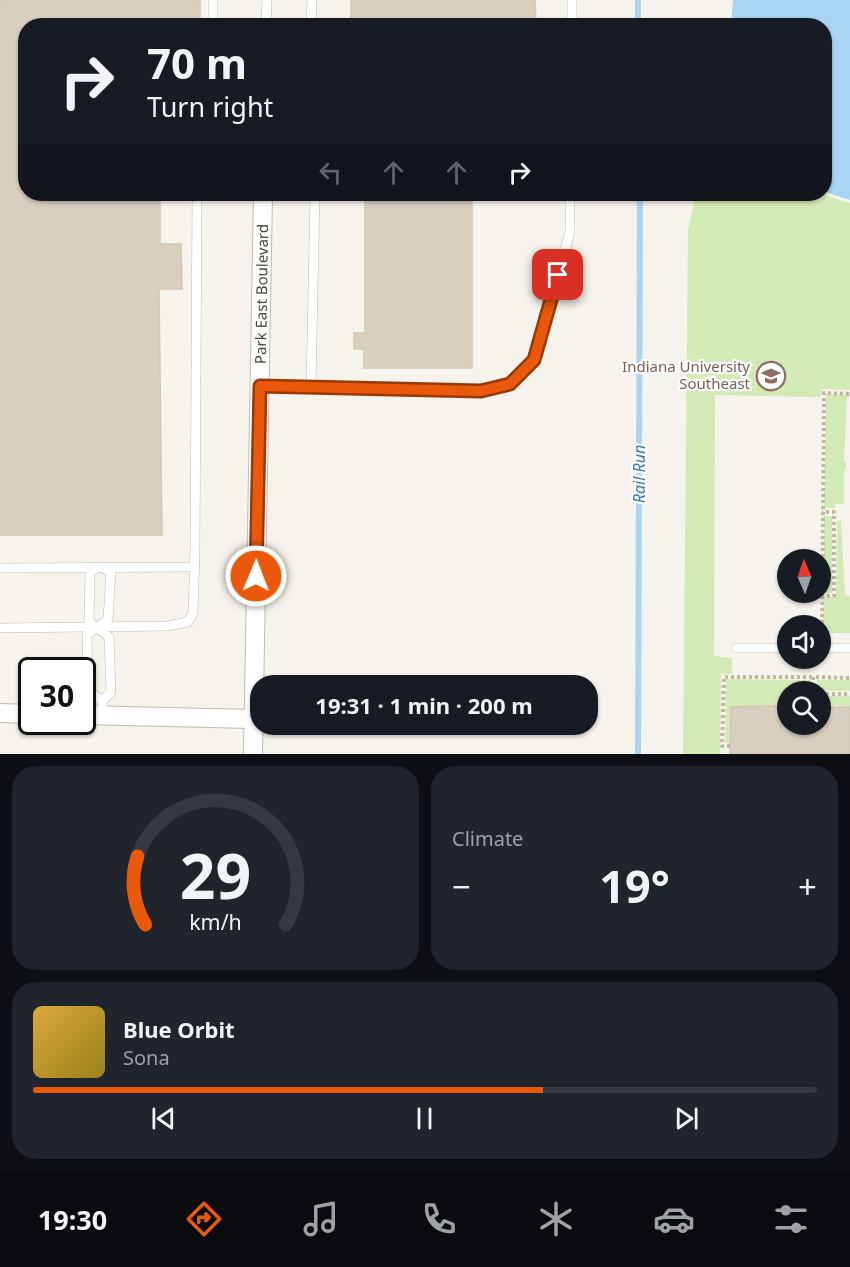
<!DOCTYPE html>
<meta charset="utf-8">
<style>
:root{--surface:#171b24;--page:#20242c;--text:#f1f3f6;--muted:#9ea1a6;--line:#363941;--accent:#ea580c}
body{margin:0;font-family:"Noto Sans",sans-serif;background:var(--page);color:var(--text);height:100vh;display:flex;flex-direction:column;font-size:22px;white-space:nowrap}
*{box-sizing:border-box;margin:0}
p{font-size:20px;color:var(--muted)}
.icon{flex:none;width:33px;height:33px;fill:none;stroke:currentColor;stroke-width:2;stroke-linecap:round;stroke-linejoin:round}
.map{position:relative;height:754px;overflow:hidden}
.drawer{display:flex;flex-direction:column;gap:12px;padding:12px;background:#0d0f14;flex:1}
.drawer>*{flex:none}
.top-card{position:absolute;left:18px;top:18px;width:814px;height:183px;border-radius:24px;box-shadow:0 2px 4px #0004;background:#171b24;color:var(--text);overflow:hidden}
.needle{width:39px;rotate:358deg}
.buttons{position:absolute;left:777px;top:549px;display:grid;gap:12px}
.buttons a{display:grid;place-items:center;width:54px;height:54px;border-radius:50%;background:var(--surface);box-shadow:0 2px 4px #0004;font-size:30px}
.speed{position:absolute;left:18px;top:657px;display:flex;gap:12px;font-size:30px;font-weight:700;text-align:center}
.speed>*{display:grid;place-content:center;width:78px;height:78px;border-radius:50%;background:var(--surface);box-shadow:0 2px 4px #0004;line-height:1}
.speed .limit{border:3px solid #111;border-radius:9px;background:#fff;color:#111}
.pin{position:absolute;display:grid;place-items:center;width:51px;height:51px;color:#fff;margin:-26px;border-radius:12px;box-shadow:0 3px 9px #0006}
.me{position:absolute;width:66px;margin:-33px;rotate:1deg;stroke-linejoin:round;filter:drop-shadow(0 0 4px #0008)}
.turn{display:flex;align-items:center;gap:21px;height:126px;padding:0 30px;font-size:27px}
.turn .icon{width:78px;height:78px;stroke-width:2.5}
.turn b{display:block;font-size:42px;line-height:51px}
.lanes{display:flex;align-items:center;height:57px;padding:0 30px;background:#0003;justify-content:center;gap:30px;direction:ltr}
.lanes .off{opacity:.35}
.big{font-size:45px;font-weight:700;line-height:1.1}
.drawer .widget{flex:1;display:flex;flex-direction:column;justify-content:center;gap:9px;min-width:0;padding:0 21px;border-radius:24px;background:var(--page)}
.drawer .dial{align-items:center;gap:0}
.dial svg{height:156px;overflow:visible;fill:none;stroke:var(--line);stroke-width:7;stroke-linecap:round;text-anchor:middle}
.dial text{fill:var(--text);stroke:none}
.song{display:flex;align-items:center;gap:18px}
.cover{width:72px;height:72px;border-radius:9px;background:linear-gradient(135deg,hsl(40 70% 55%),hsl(50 70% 35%))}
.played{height:6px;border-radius:3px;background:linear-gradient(90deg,var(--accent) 65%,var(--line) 65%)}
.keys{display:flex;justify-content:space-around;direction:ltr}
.heat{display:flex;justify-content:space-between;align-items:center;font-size:33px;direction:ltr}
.drawer .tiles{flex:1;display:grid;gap:12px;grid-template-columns:1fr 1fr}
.widget:last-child{grid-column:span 2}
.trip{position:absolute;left:250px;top:675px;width:348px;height:60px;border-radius:24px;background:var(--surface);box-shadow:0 2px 4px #0004;font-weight:700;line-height:60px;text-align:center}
.tab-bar{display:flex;height:96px;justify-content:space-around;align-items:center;background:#090b0e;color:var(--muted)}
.tab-bar .icon{width:42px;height:42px}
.tab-bar .selected{color:var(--accent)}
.tab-bar b{font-size:27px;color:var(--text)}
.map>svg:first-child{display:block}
.green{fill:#d2eab5}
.water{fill:#a9d4f2}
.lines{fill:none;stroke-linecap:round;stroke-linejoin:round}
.stream{stroke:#a9d4f2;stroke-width:6}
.building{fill:#d8cfc1;stroke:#d3c7b4;stroke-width:1.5}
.service-casing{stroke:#c2bbae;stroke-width:10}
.minor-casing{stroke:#c2bbae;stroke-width:20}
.path{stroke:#c4b79f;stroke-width:4;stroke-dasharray:3 3;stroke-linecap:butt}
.service{stroke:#fff;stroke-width:9}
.minor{stroke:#fff;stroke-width:18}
.route-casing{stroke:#983908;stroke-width:15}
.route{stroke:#ea580c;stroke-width:10}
.labels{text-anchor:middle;stroke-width:4.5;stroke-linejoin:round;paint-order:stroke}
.street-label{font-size:15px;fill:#4b4439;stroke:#fff}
.education-label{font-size:15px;fill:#785e54;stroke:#fff;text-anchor:end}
.water-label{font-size:16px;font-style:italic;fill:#2e7ab2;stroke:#fff}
</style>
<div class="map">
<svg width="850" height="754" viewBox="0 0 850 754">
<rect width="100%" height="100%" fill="#f6f3ec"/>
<g class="green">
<polygon points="696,194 821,194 850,203 850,390 822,389 821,397 715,395 714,656 732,658 732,674 721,674 720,754 683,754 688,230"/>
<polygon points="826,394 850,395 847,398 844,461 846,462 846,469 844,470 844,504 835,504 835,508 824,508"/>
<rect x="824" y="516" width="8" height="77"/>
<polygon points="841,520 845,595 850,596 850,633 823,633 823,598 836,597 837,521"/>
<polygon points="726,679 811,680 810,691 788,692 787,705 730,707 730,743 725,743"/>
<rect x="817" y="680" width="33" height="11"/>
<polygon points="823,696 850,696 850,706 823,705"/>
</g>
<polygon class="water" points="733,0 850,0 850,200 825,192 825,26 731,25"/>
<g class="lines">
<g class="stream">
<polyline points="638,0 638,26"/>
<polyline points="638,754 640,194"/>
</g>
</g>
<g class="building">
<polygon points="0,0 200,0 200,26 26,26 26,194 160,194 160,244 181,244 182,289 159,289 162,535 0,535"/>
<polygon points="351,0 535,0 536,26 351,26"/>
<polygon points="365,194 472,194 472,368 364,368 364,349 354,349 354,333 365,333"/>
<polygon points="761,706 788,706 788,724 820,724 820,707 850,707 850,754 730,754 731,707"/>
</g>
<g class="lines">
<g class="service-casing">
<g id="service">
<polyline points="213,26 213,0"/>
<polyline points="266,26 267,0"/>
<polyline points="311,26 312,0"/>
<polyline points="572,26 572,0"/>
<polyline points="260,386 481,391 510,384 534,360 570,232 570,194"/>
<polyline points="311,387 315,194"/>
<polyline points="0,568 195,567"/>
<polyline points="0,628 167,626 188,622 193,613 195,550 197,194"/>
<polyline points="736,648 788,648"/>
<polyline points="820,648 850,648"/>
<polyline points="102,701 88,690 87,635 108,619 111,572 101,567 90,572 89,622 109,637 111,692 102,701 102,716"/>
</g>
</g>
<g class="minor-casing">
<g id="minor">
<polyline points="0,713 32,714"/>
<polyline points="82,715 253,719"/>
<polyline points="253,754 263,194"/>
</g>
</g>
<g class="path">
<polyline points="821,596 834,596 834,512 822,512"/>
<polyline points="822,635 824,393 850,394"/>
<polyline points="813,692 813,677 850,678"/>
<polyline points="820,694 850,694"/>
<polyline points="730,746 722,746 724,677 813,677"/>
</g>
<use href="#service" class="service"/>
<use href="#minor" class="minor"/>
</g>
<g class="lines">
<g class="route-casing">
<polyline id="route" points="256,576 260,386 481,391 510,384 534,360 558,275"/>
</g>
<use href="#route" class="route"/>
</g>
<defs>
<g id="university-ring" transform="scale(1.5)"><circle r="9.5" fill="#fff" stroke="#8d6e63" stroke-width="1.5"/><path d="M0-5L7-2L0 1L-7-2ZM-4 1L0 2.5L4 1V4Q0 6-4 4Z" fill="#8d6e63"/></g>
</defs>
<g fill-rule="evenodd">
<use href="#university-ring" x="771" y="376"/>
</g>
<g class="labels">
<g class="street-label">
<text transform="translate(262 294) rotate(-89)" y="5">Park East Boulevard</text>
</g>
<g class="education-label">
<text x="750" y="372">Indiana University<tspan x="750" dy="17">Southeast</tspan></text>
</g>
<g class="water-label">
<text transform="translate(639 474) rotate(-90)" y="6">Rail Run</text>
</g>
</g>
</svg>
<div class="buttons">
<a><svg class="needle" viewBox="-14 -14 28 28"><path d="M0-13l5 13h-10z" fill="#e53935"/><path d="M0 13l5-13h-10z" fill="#9ea1a6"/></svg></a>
<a><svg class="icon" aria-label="sound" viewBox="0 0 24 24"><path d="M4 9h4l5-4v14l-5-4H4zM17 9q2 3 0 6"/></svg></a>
<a><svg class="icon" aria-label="search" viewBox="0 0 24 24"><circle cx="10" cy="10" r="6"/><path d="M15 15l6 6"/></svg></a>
</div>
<div class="speed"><div class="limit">30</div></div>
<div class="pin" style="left:558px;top:275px;background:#d93025"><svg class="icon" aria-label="arrive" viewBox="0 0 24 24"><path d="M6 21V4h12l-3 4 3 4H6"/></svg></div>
<svg class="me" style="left:256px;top:576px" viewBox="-20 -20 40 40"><circle r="17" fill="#ea580c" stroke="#fff" stroke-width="3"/><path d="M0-11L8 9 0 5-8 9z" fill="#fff"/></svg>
<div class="trip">19:31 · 1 min · 200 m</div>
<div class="top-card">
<div class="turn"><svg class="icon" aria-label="right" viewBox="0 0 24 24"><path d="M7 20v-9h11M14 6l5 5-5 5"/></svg><div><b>70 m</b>Turn right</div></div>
<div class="lanes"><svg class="icon off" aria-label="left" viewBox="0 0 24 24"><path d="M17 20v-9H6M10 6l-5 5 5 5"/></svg><svg class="icon off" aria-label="ahead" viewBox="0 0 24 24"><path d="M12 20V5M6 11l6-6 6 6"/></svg><svg class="icon off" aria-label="ahead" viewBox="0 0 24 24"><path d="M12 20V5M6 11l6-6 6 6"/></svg><svg class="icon" aria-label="right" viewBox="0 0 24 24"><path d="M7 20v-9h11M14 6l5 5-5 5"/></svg></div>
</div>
</div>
<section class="drawer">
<div class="tiles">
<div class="widget dial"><svg viewBox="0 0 100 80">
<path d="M14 69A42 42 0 1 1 86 69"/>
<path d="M14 69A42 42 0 0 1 10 34" stroke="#ea580c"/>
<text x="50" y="56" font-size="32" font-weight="700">29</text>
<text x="50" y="72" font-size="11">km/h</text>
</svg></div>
<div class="widget"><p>Climate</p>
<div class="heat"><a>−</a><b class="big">19°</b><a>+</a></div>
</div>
<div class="widget">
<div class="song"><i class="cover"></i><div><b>Blue Orbit</b><p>Sona</p></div></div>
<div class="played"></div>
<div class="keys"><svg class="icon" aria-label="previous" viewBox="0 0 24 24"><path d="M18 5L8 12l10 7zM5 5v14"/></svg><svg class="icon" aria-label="pause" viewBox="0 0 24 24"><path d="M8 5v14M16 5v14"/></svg><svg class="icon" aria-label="next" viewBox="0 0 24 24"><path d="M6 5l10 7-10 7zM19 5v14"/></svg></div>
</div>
</div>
</section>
<nav class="tab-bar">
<b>19:30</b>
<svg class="icon selected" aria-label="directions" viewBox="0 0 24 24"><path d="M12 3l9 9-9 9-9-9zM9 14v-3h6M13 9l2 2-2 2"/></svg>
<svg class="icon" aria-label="music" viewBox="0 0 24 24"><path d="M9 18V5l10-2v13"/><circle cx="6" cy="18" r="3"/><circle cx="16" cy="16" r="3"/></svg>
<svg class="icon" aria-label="phone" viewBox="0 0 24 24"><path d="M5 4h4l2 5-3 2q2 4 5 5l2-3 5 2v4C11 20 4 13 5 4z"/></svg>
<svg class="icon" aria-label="climate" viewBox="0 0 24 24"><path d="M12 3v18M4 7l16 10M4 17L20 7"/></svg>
<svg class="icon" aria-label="car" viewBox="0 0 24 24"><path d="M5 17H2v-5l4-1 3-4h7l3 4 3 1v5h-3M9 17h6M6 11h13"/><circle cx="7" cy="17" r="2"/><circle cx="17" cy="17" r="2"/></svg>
<svg class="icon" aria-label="filters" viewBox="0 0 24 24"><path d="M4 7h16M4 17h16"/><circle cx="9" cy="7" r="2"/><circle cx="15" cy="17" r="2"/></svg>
</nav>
